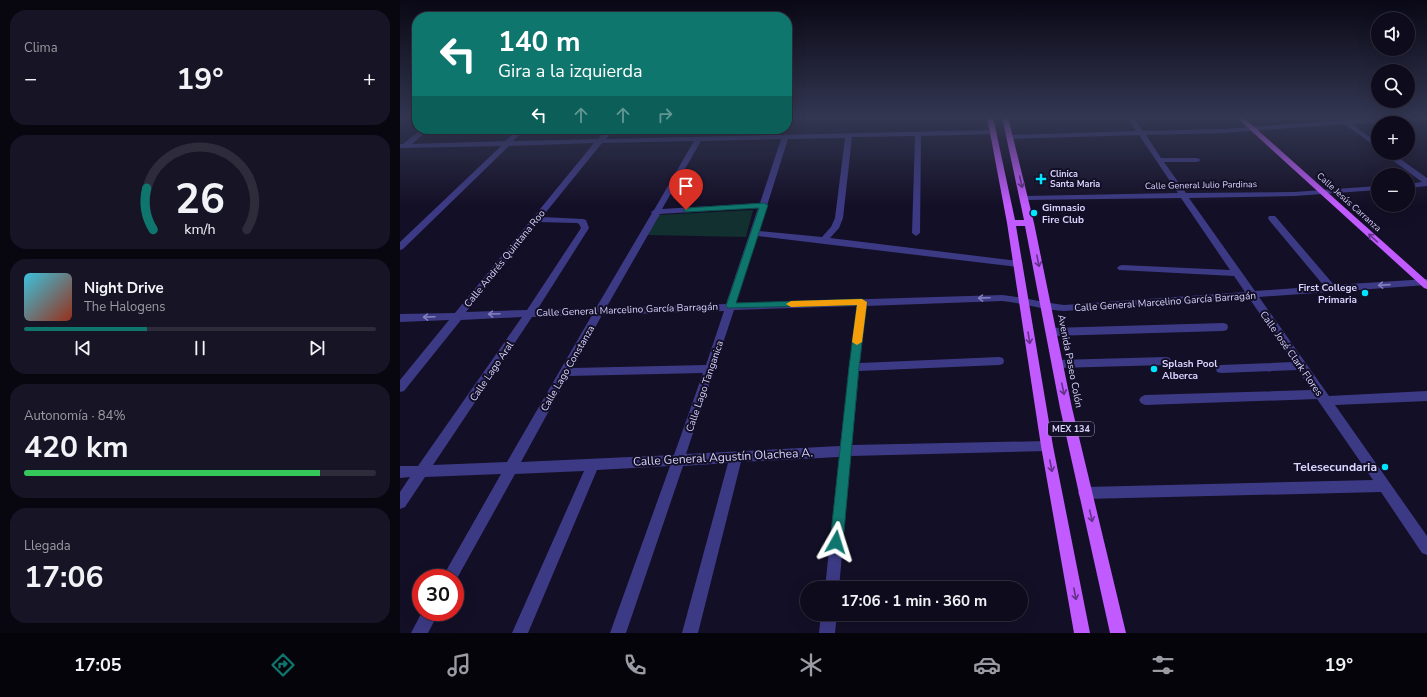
<!DOCTYPE html>
<html lang="es">
<meta charset="utf-8">
<style>
:root{--surface:#0e0b1c;--page:#171425;--text:#f1f3f6;--muted:#9b9ba3;--line:#2e2b3b;--accent:#0f766e}
body{margin:0;font-family:"Nunito Sans",sans-serif;background:var(--page);color:var(--text);height:100vh;display:flex;flex-direction:column;font-size:15px;white-space:nowrap}
*{box-sizing:border-box;margin:0}
p{font-size:13px;color:var(--muted)}
.icon{flex:none;width:22px;height:22px;fill:none;stroke:currentColor;stroke-width:2;stroke-linecap:round;stroke-linejoin:round}
.map{position:relative;flex:1;overflow:hidden}
.drawer{display:flex;flex-direction:column;gap:10px;padding:10px;background:#08060f;width:400px}
.drawer>*{flex:none}
.hud{position:absolute;left:12px;top:12px;width:380px;height:122px;border-radius:16px;box-shadow:0 4px 16px #0002,0 0 0 1px var(--line);background:#0f766e;color:#fff;overflow:hidden}
.buttons{position:absolute;left:971px;top:12px;display:grid;gap:8px}
.buttons a{display:grid;place-items:center;width:44px;height:44px;border-radius:50%;background:var(--surface);box-shadow:0 4px 16px #0002,0 0 0 1px var(--line);font-size:20px}
.speed{position:absolute;left:12px;top:569px;display:flex;gap:8px;font-size:20px;font-weight:700;text-align:center}
.speed>*{display:grid;place-content:center;width:52px;height:52px;border-radius:50%;background:var(--surface);box-shadow:0 4px 16px #0002,0 0 0 1px var(--line);line-height:1}
.speed .limit{border:6px solid #d22;background:#fff;color:#111}
.pin{position:absolute;display:grid;place-items:center;width:34px;height:34px;color:#fff;margin:-41px -17px;border-radius:50% 50% 50% 0;rotate:-45deg;box-shadow:0 0 4px #0007}
.pin .icon{rotate:45deg}
.me{position:absolute;width:44px;margin:-22px;rotate:6deg;stroke-linejoin:round;filter:drop-shadow(0 0 3px #0008)}
.turn{display:flex;align-items:center;gap:14px;height:84px;padding:0 20px;font-size:18px}
.turn .icon{width:52px;height:52px;stroke-width:2.5}
.turn b{display:block;font-size:28px;line-height:34px}
.lanes{display:flex;align-items:center;height:38px;padding:0 20px;background:#0003;justify-content:center;gap:20px;direction:ltr}
.lanes .off{opacity:.35}
.big{font-size:30px;font-weight:700;line-height:1.1}
.drawer .tile{flex:1;display:flex;flex-direction:column;justify-content:center;gap:6px;min-width:0;padding:0 14px;border-radius:16px;background:var(--page)}
.drawer .dial{align-items:center;gap:0}
.dial svg{height:104px;overflow:visible;fill:none;stroke:var(--line);stroke-width:7;stroke-linecap:round;text-anchor:middle}
.dial text{fill:var(--text);stroke:none}
.song{display:flex;align-items:center;gap:12px}
.cover{width:48px;height:48px;border-radius:6px;background:linear-gradient(135deg,hsl(190 70% 55%),hsl(10 70% 35%))}
.played{height:4px;border-radius:2px;background:linear-gradient(90deg,var(--accent) 35%,var(--line) 35%)}
.keys{display:flex;justify-content:space-around;direction:ltr}
.heat{display:flex;justify-content:space-between;align-items:center;font-size:22px;direction:ltr}
.charge{height:6px;border-radius:3px;background:linear-gradient(90deg,#34c759 84%,var(--line) 0)}
.trip{position:absolute;left:400px;top:581px;width:228px;height:40px;border-radius:20px;background:var(--surface);box-shadow:0 4px 16px #0002,0 0 0 1px var(--line);font-weight:700;line-height:40px;text-align:center}
.menu{display:flex;height:64px;justify-content:space-around;align-items:center;background:#06040b;color:var(--muted)}
.menu .icon{width:28px;height:28px}
.menu .active{color:var(--accent)}
.menu b{font-size:18px;color:var(--text)}
main{display:flex;flex:1;min-height:0}
.map>svg:first-child{display:block}
.green{fill:#12302f}
.lines{fill:none;stroke-linecap:round;stroke-linejoin:round}
.minor{fill:#3d3a85;fill-rule:evenodd}
.major{fill:#c25bff;fill-rule:evenodd}
.oneway{stroke:#623188}
.oneway2{stroke:#837fbc}
.route{fill:#0f766e;stroke:#0a4d48}
.slow{fill:#f59e0b}
.poi-dot{fill:#00e5ff;stroke:#130f26;stroke-width:1.5}
.labels{text-anchor:middle;stroke-width:4;stroke-linejoin:round;paint-order:stroke}
.far-poi-label{font-size:9px;font-weight:bold;fill:#d9d4ff;stroke:#130f26;text-anchor:start}
.far-street-label{font-size:9px;fill:#d9d4ff;stroke:#130f26}
.shield{fill:#130f26;stroke:#9e99be;stroke-width:1}
.shield-label{font-size:9px;font-weight:bold;fill:#d9d4ff}
.poi-label{font-size:10px;font-weight:bold;fill:#d9d4ff;stroke:#130f26;text-anchor:start}
.street-label{font-size:10px;fill:#d9d4ff;stroke:#130f26}
.near-street-label{font-size:12px;fill:#d9d4ff;stroke:#130f26}
.near-poi-label{font-size:12px;font-weight:bold;fill:#d9d4ff;stroke:#130f26;text-anchor:end}
</style>
<main>
<section class="drawer">
<div class="tile"><p>Clima</p>
<div class="heat"><a>−</a><b class="big">19°</b><a>+</a></div>
</div>
<div class="tile dial"><svg viewBox="0 0 100 80">
<path d="M14 69A42 42 0 1 1 86 69"/>
<path d="M14 69A42 42 0 0 1 9 37" stroke="#0f766e"/>
<text x="50" y="56" font-size="32" font-weight="700">26</text>
<text x="50" y="72" font-size="11">km/h</text>
</svg></div>
<div class="tile">
<div class="song"><i class="cover"></i><div><b>Night Drive</b><p>The Halogens</p></div></div>
<div class="played"></div>
<div class="keys"><svg class="icon" aria-label="previous" viewBox="0 0 24 24"><path d="M18 5L8 12l10 7zM5 5v14"/></svg><svg class="icon" aria-label="pause" viewBox="0 0 24 24"><path d="M8 5v14M16 5v14"/></svg><svg class="icon" aria-label="next" viewBox="0 0 24 24"><path d="M6 5l10 7-10 7zM19 5v14"/></svg></div>
</div>
<div class="tile"><p>Autonomía · 84%</p><b class="big">420 km</b><div class="charge"></div></div>
<div class="tile"><p>Llegada</p><b class="big">17:06</b></div>
</section>
<div class="map">
<svg width="1027" height="633" viewBox="0 0 1027 633">
<rect width="100%" height="100%" fill="#130f26"/>
<polygon class="green" points="353,210 346,237 247,235 258,215"/>
<g class="lines">
<g class="minor">
<polygon points="664,117 672,117 675,120 670,121"/>
<path d="M727,117H733L743,131L823,129L945,120L1027,117V120L952,124L978,143V148L944,124L823,133L746,135L761,158H797L801,160L797,162H764L786,193L894,192L978,186V190L894,196L789,198L855,291L924,286L869,220L868,218L869,216H875L934,285L1027,279V285L859,297L929,396L1027,391V401L935,405L1027,536V555L1022,553L981,492L685,499L680,497L678,493L680,489L685,487L973,480L917,399L745,405L741,403L739,400L741,397L745,395L911,390L898,370L821,373L817,372L816,369L817,366L821,365L893,362L849,298L664,311C643,310 623,303 602,301L466,306L460,363L599,357L603,358L604,361L603,364L599,365L459,371L452,445L647,441L651,442L653,446L651,450L647,451L451,456L439,588H425L439,457L341,462L298,633H282L328,463L283,466L226,633H210L270,466L197,470L128,633H112L184,471L115,474L55,582V578H42L101,474L25,477L5,507L0,509V492L10,477L0,478V466H18L122,317L61,320L4,391L0,392V380L49,320L0,322V314L55,313L194,143L109,146L3,249L0,250V242L101,146L0,148V144H3L22,129H29L12,144L105,141L118,129H125L113,141L198,139L207,129H214L206,139L593,130L596,132L593,134L521,136L520,233L516,236L512,233L515,136L452,137L443,218L439,228L430,238L618,261L621,262L623,264L621,266L618,267L357,236L336,303L602,295C623,297 643,303 664,305L845,292L834,276L719,270L717,268L719,266L722,265L830,270L781,198L624,200L620,198L624,196L778,193L739,135L610,139L607,137L610,135L736,131ZM445,138L435,218L431,227L422,237L359,231L388,139ZM381,139L360,203L262,209L301,141ZM294,141L254,210L251,212L252,213L196,308L137,310L189,228L186,220L183,219L142,217L202,143ZM358,208L326,304L206,308L260,214ZM138,222L177,223L179,224L181,228L127,310L66,312ZM457,306L440,446L286,454L334,310ZM324,311L306,365L173,368L202,315ZM192,315L107,462L33,465L132,317ZM303,373L274,455L121,462L168,376Z"/>
<polygon points="983,153 992,153 1027,178 1027,186 1008,188 1008,184 1022,182"/>
<polygon points="823,323 827,324 828,327 827,330 823,331 651,336 647,335 646,332 647,329 651,328"/>
<polygon points="766,357 770,358 771,361 770,364 766,365 657,368 653,367 652,364 653,361 657,360"/>
<polygon points="22,612 39,612 28,633 11,633"/>
<polygon points="421,614 437,614 435,633 419,633"/>
</g>
<g class="major">
<polygon points="587,117 593,117 615,220 624,220 602,117 608,117 634,223 672,408 726,633 710,633 660,408 625,226 616,226 653,446 690,633 674,633 641,446 607,223"/>
<polygon points="836,117 843,117 1027,281 1027,289 1024,288"/>
</g>
</g>
<defs><path id="oneway-shaft" d="M-6 0H5M1.5-3L5.5 0L1.5 3" fill="none" stroke-width="1.6" stroke-linecap="round" stroke-linejoin="round"/></defs>
<g class="oneway">
<use href="#oneway-shaft" transform="translate(621 182) rotate(77)"/>
<use href="#oneway-shaft" transform="translate(973 238) rotate(-138)"/>
<use href="#oneway-shaft" transform="translate(638 261) rotate(79)"/>
<use href="#oneway-shaft" transform="translate(629 338) rotate(81)"/>
<use href="#oneway-shaft" transform="translate(663 389) rotate(78)"/>
<use href="#oneway-shaft" transform="translate(651 466) rotate(79)"/>
<use href="#oneway-shaft" transform="translate(691 516) rotate(77)"/>
<use href="#oneway-shaft" transform="translate(675 594) rotate(79)"/>
</g>
<g class="oneway2">
<use href="#oneway-shaft" transform="translate(984 285) rotate(176)"/>
<use href="#oneway-shaft" transform="translate(584 298) rotate(178)"/>
<use href="#oneway-shaft" transform="translate(94 314) rotate(178)"/>
<use href="#oneway-shaft" transform="translate(29 317) rotate(178)"/>
</g>
<linearGradient id="sky" x2="0" y2="1"><stop stop-color="#0a0815"/><stop offset="0.57" stop-color="#333752"/><stop offset="1" stop-color="#333752" stop-opacity="0"/></linearGradient>
<rect width="1027" height="206" fill="url(#sky)"/>
<polygon class="route" points="364,203 368,205 336,303 462,299 467,302 459,367 443,542 441,547 436,549 432,547 430,542 449,367 457,305 328,308 326,306 359,208 286,212 283,210 286,208"/>
<polygon class="slow" points="462,299 467,302 462,342 457,345 452,342 457,305 391,307 386,304 391,301"/>
<g class="poi-dot">
<path d="M639 173h4v4h4v4h-4v4h-4v-4h-4v-4h4z"/>
<circle cx="634" cy="213" r="4"/>
<circle cx="965" cy="293" r="4"/>
<circle cx="754" cy="369" r="4"/>
<circle cx="985" cy="467" r="4"/>
</g>
<g class="labels">
<g class="far-poi-label">
<text x="650" y="177">Clinica<tspan x="650" dy="10">Santa Maria</tspan></text>
</g>
<g class="far-street-label">
<text transform="translate(801 185) rotate(-1)" y="3">Calle General Julio Pardinas</text>
<text transform="translate(949 202) rotate(42)" y="3">Calle Jesús Carranza</text>
</g>
<rect class="shield" x="648" y="422" width="46" height="14" rx="3"/>
<g class="shield-label">
<text x="671" y="432">MEX 134</text>
</g>
<g class="poi-label">
<text x="642" y="211">Gimnasio<tspan x="642" dy="12">Fire Club</tspan></text>
<text x="957" y="291" text-anchor="end">First College<tspan x="957" dy="12">Primaria</tspan></text>
<text x="762" y="367">Splash Pool<tspan x="762" dy="12">Alberca</tspan></text>
</g>
<g class="street-label">
<text transform="translate(104 258) rotate(-51)" y="4">Calle Andrés Quintana Roo</text>
<text transform="translate(765 301) rotate(-4)" y="4">Calle General Marcelino García Barragán</text>
<text transform="translate(227 309) rotate(-2)" y="4">Calle General Marcelino García Barragán</text>
<text transform="translate(892 353) rotate(55)" y="4">Calle José Clark Flores</text>
<text transform="translate(671 361) rotate(79)" y="4">Avenida Paseo Colón</text>
<text transform="translate(167 368) rotate(-60)" y="4">Calle Lago Constanza</text>
<text transform="translate(91 371) rotate(-56)" y="4">Calle Lago Aral</text>
<text transform="translate(304 386) rotate(-71)" y="4">Calle Lago Tanganica</text>
</g>
<g class="near-street-label">
<text transform="translate(323 457) rotate(-3)" y="4">Calle General Agustín Olachea A.</text>
</g>
<g class="near-poi-label">
<text x="977" y="471">Telesecundaria</text>
</g>
</g>
</svg>
<div class="buttons">
<a><svg class="icon" aria-label="sound" viewBox="0 0 24 24"><path d="M4 9h4l5-4v14l-5-4H4zM17 9q2 3 0 6"/></svg></a>
<a><svg class="icon" aria-label="search" viewBox="0 0 24 24"><circle cx="10" cy="10" r="6"/><path d="M15 15l6 6"/></svg></a>
<a>+</a>
<a>−</a>
</div>
<div class="speed"><div class="limit">30</div></div>
<div class="pin" style="left:286px;top:210px;background:#d93025"><svg class="icon" aria-label="arrive" viewBox="0 0 24 24"><path d="M6 21V4h12l-3 4 3 4H6"/></svg></div>
<svg class="me" style="left:436px;top:542px" viewBox="-20 -20 40 40"><path d="M0-17L14 15 0 8-14 15z" fill="#0f766e" stroke="#fff" stroke-width="4"/></svg>
<div class="trip">17:06 · 1 min · 360 m</div>
<div class="hud">
<div class="turn"><svg class="icon" aria-label="left" viewBox="0 0 24 24"><path d="M17 20v-9H6M10 6l-5 5 5 5"/></svg><div><b>140 m</b>Gira a la izquierda</div></div>
<div class="lanes"><svg class="icon" aria-label="left" viewBox="0 0 24 24"><path d="M17 20v-9H6M10 6l-5 5 5 5"/></svg><svg class="icon off" aria-label="ahead" viewBox="0 0 24 24"><path d="M12 20V5M6 11l6-6 6 6"/></svg><svg class="icon off" aria-label="ahead" viewBox="0 0 24 24"><path d="M12 20V5M6 11l6-6 6 6"/></svg><svg class="icon off" aria-label="right" viewBox="0 0 24 24"><path d="M7 20v-9h11M14 6l5 5-5 5"/></svg></div>
</div>
</div>
</main>
<nav class="menu">
<b>17:05</b>
<svg class="icon active" aria-label="directions" viewBox="0 0 24 24"><path d="M12 3l9 9-9 9-9-9zM9 14v-3h6M13 9l2 2-2 2"/></svg>
<svg class="icon" aria-label="music" viewBox="0 0 24 24"><path d="M9 18V5l10-2v13"/><circle cx="6" cy="18" r="3"/><circle cx="16" cy="16" r="3"/></svg>
<svg class="icon" aria-label="phone" viewBox="0 0 24 24"><path d="M5 4h4l2 5-3 2q2 4 5 5l2-3 5 2v4C11 20 4 13 5 4z"/></svg>
<svg class="icon" aria-label="climate" viewBox="0 0 24 24"><path d="M12 3v18M4 7l16 10M4 17L20 7"/></svg>
<svg class="icon" aria-label="car" viewBox="0 0 24 24"><path d="M5 17H2v-5l4-1 3-4h7l3 4 3 1v5h-3M9 17h6M6 11h13"/><circle cx="7" cy="17" r="2"/><circle cx="17" cy="17" r="2"/></svg>
<svg class="icon" aria-label="filters" viewBox="0 0 24 24"><path d="M4 7h16M4 17h16"/><circle cx="9" cy="7" r="2"/><circle cx="15" cy="17" r="2"/></svg>
<b>19°</b>
</nav>
